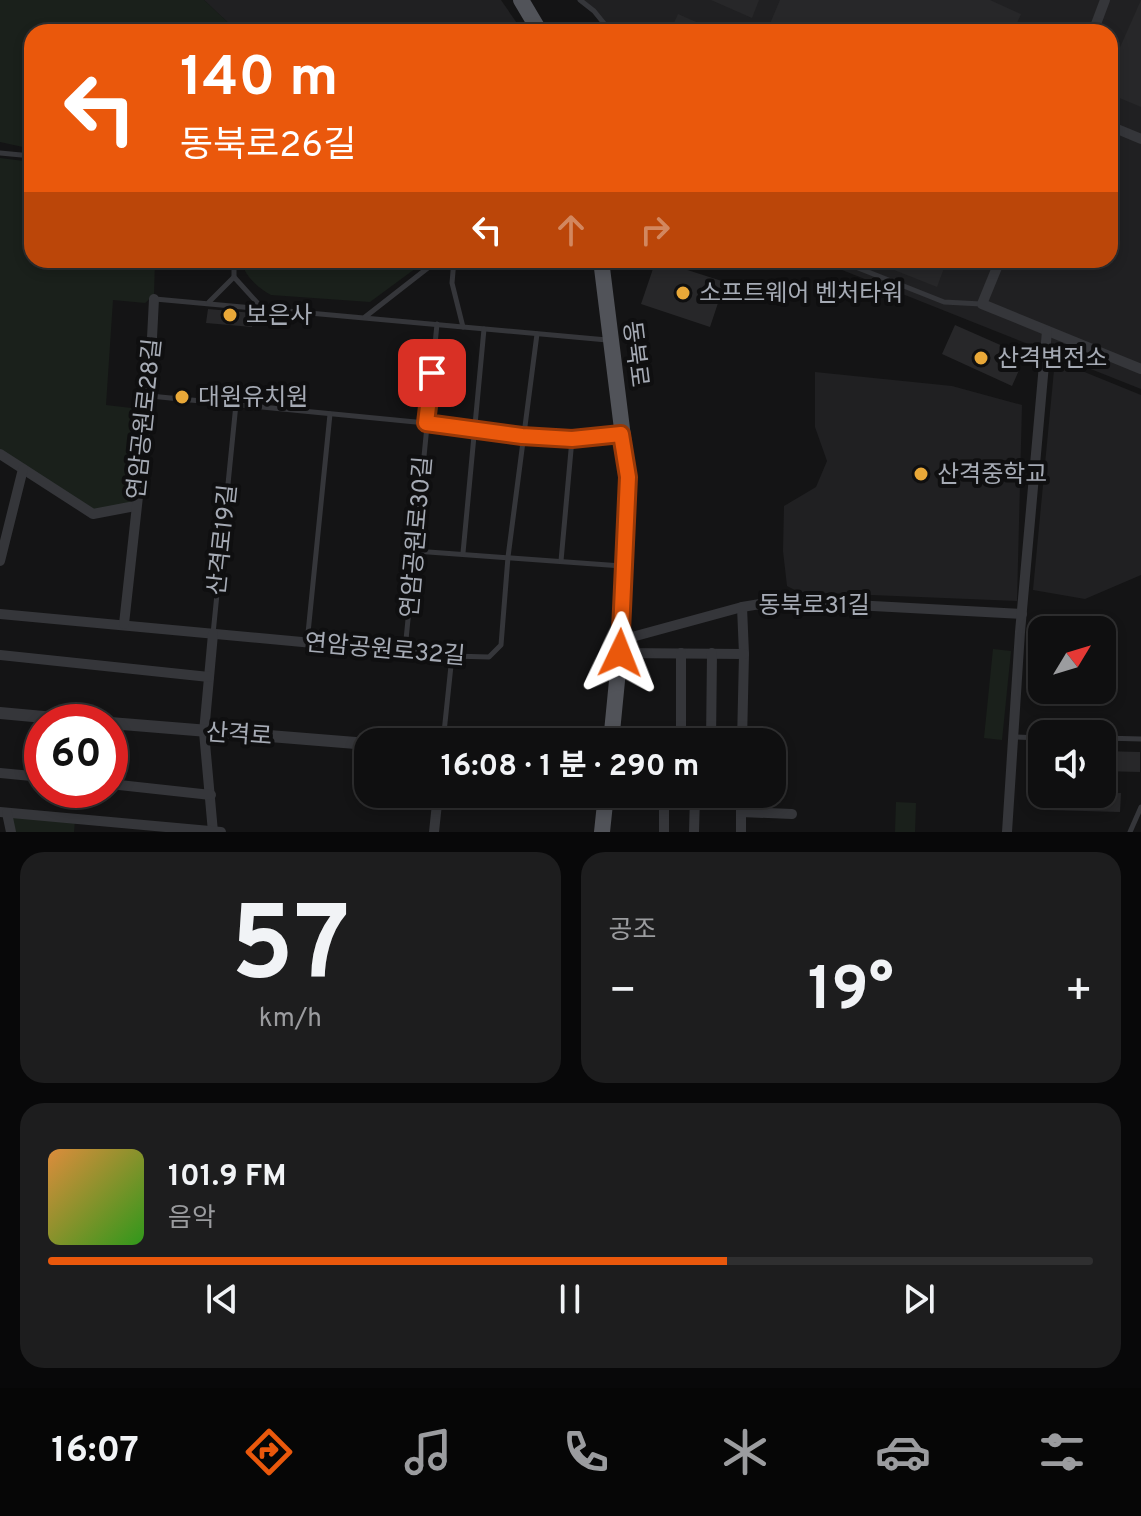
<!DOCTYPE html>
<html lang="ko">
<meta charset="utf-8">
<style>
:root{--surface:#0f0f10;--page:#1d1d1e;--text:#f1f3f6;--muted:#9b9c9f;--line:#2f2f30;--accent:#ea580c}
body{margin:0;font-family:Overpass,"Noto Sans KR",sans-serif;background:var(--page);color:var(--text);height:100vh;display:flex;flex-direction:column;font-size:30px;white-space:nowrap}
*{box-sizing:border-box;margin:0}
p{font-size:26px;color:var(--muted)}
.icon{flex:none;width:44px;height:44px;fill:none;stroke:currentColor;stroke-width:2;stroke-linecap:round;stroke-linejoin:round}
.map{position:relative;height:832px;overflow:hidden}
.drawer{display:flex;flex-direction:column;gap:20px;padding:20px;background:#080809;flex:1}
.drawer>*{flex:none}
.guide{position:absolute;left:24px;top:24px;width:1094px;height:244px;border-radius:24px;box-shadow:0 4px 12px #0003,0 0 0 2px var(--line);background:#ea580c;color:#fff;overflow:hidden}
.needle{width:52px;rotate:52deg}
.fabs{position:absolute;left:1028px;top:616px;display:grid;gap:16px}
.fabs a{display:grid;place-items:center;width:88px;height:88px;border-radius:16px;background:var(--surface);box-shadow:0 4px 12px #0003,0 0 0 2px var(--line);font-size:40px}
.speed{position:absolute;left:24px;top:704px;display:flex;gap:16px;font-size:40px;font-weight:700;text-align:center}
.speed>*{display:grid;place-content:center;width:104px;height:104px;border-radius:50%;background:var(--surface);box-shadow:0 4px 12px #0003,0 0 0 2px var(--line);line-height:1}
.speed .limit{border:12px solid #d22;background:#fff;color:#111}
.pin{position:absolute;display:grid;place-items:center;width:68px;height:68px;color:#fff;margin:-34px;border-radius:16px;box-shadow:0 4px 12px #0006}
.me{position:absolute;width:88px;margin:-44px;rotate:2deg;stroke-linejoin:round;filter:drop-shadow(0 0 6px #0008)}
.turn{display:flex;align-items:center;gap:28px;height:168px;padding:0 24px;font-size:36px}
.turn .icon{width:104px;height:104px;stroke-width:2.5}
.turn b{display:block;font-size:56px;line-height:68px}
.lanes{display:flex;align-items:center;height:76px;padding:0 24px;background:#0003;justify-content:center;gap:40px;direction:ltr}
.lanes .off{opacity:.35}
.big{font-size:60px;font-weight:700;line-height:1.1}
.drawer .widget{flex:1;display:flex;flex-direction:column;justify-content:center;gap:12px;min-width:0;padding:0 28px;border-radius:24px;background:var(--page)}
.drawer .dial{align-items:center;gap:0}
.dial b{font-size:104px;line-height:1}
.song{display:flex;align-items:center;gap:24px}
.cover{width:96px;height:96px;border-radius:12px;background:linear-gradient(135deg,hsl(30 70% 55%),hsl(110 70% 35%))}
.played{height:8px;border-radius:4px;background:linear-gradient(90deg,var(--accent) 65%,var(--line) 65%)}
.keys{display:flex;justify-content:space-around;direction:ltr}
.heat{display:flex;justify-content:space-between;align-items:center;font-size:44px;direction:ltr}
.drawer .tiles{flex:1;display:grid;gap:20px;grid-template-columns:1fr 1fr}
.widget:last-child{grid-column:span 2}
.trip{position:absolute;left:354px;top:728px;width:432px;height:80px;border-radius:24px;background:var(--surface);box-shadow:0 4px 12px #0003,0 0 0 2px var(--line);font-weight:700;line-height:80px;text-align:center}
.menu{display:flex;height:128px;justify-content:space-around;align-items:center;background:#060606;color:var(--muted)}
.menu .icon{width:56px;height:56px}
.menu .current{color:var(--accent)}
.menu b{font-size:36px;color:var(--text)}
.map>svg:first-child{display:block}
.built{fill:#202022}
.green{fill:#1a201b}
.building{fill:#272729}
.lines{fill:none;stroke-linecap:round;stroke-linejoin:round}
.service{stroke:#35363a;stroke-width:5}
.minor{stroke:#35363a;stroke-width:10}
.tertiary{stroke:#35363a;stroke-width:12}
.primary{stroke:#515359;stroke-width:16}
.route-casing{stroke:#983908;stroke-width:20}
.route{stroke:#ea580c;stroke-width:14}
.poi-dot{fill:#e9a838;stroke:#0f0f10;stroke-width:3}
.labels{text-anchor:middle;stroke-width:8;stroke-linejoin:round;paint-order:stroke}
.poi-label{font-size:24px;fill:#a6abb5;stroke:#0f0f10;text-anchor:start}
.street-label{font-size:24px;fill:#a6abb5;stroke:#0f0f10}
</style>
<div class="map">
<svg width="1141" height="832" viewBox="0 0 1141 832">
<rect width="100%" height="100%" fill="#141415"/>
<g class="built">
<polygon points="204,0 501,0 523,32 238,32"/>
<polygon points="583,0 1141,0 1141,389 817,260 1110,260 1110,32 611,32"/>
<polygon points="1055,360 1141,395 1141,575 1085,599 1033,590"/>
<polygon points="815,372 952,386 1022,405 1017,601 799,592 787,586 783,551 784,506 816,487 827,461 815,427"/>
</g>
<g class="green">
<polygon points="0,0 204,0 238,32 32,32 32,149 0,142"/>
<polygon points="0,158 32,162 32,260 155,260 154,295 145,303 113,300 106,405 140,409 132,503 93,510 0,449"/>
<path d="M242,260H427L370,302L271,295C258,288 243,275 242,260Z"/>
<polygon points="993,649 1011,651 1002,740 984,738"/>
<polygon points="896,802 916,803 915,832 895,832"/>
<polygon points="7,813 75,820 74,832 11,832"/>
</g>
<g class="building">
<polygon points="711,0 759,0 752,18"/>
<polygon points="780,0 990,0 1021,14 1013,32 783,32 769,26"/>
<polygon points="1141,0 1141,107 1110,94 1110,70"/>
<polygon points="678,14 719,32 670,32"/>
<polygon points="656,260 725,282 710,327 641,304"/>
<polygon points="869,260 947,260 937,287"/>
<polygon points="208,309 253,313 252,327 206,323"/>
<polygon points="955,325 1014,351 1009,362 1020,368 1012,386 942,354"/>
<polygon points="1102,751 1140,752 1140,772 1102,771"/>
<polygon points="1121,793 1120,812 1048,810 1048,794"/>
</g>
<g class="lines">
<g class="service">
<polyline points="580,0 594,11 611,32"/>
<polyline points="0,153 32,156"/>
<polyline points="234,260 234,277"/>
<polyline points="454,260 452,283 463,327"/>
<polyline points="838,260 944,302 981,304"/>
<polyline points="155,299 607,340"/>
<polyline points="209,302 234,277 262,308"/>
<polyline points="365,317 438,260"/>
<polyline points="150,396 426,423 522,436 572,439 621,434"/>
<polyline points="415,551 622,566"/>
<polyline points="463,553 484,329"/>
<polyline points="561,561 572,439"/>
<polyline points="213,634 236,404"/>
<polyline points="307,643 330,414"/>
<polyline points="405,650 437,324"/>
<polyline points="1013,737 1042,738"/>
<polyline points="1102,738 1141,739"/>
<polyline points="443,742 452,656 489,657 501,645 508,557 537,334"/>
<polyline points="1130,832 1141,807"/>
</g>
<g class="minor">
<polyline points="1093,32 1105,0"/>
<polyline points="1110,126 1141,139"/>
<polyline points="1000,260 982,304 1141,369"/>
<polyline points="0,454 93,514 135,506"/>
<polyline points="0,561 23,469"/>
<polyline points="742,607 744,654 742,742"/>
<polyline points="0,614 452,656"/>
<polyline points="124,624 149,396 154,299"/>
<polyline points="213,634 204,732 213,832"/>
<polyline points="621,640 742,607 779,601 1022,614"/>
<polyline points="620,653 744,654"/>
<polyline points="681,653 681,742"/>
<polyline points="0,655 209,677"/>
<polyline points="612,739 633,742"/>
<polyline points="711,742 712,653"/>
<polyline points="0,773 42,777"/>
<polyline points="110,784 211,795"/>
<polyline points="620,794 741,798"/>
<polyline points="0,812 221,832"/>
<polyline points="741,812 792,814"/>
<polyline points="7,813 11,832"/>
<polyline points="434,832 438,794"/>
<polyline points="664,832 664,795"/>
<polyline points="694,832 695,796"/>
<polyline points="741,832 741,808"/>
<polyline points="1007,832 1020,632 1047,331"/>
</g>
<g class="tertiary">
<polyline points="0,713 98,722"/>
<polyline points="110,723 368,744"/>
</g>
<g class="primary">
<polyline points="521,0 540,32"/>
<polyline points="601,260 628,477 621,640 611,742"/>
<polyline points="602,832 606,794"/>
</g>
</g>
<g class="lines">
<g class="route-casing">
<polyline id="route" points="432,373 426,423 522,436 572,439 621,434 628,477 620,653"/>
</g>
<use href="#route" class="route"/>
</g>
<g class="poi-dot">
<circle cx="683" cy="293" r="8"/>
<circle cx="230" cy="315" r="8"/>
<circle cx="981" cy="358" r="8"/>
<circle cx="182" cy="397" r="8"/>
<circle cx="921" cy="474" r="8"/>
</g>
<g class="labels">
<g class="poi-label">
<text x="699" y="301">소프트웨어 벤처타워</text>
<text x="246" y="323">보은사</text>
<text x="997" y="366">산격변전소</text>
<text x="198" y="405">대원유치원</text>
<text x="937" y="482">산격중학교</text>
</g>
<g class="street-label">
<text transform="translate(636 354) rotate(83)" y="8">동북로</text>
<text transform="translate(144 419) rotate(-84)" y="8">연암공원로28길</text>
<text transform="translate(416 537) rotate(-85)" y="8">연암공원로30길</text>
<text transform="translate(222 540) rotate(-84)" y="8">산격로19길</text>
<text x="814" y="613">동북로31길</text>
<text transform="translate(385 649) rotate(5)" y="8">연암공원로32길</text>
<text transform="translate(239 734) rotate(4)" y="8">산격로</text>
</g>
</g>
</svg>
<div class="fabs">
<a><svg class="needle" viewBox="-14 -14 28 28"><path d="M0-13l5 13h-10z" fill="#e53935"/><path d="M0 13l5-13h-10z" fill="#9b9c9f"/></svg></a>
<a><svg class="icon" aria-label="sound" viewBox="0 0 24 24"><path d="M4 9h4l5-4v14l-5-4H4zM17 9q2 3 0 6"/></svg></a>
</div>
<div class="speed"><div class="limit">60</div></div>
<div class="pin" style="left:432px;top:373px;background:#d93025"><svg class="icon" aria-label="arrive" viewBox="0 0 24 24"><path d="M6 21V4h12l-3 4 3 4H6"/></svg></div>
<svg class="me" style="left:620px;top:653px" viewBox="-20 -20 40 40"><path d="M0-17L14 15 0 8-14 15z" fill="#ea580c" stroke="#fff" stroke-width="4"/></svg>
<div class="trip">16:08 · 1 분 · 290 m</div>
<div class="guide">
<div class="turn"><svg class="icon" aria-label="left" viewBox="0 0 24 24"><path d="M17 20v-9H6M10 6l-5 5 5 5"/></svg><div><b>140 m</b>동북로26길</div></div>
<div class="lanes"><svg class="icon" aria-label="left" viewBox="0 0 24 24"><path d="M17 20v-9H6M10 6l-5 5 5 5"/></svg><svg class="icon off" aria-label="ahead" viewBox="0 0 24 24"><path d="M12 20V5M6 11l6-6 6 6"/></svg><svg class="icon off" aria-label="right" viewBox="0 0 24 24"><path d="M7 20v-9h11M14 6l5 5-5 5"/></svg></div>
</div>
</div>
<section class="drawer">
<div class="tiles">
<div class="widget dial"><b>57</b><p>km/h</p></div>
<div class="widget"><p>공조</p>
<div class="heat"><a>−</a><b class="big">19°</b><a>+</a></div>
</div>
<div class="widget">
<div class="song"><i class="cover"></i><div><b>101.9 FM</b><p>음악</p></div></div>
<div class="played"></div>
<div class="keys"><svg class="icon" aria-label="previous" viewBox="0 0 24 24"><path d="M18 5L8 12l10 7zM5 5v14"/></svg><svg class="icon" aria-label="pause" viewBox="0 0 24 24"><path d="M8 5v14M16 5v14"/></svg><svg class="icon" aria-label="next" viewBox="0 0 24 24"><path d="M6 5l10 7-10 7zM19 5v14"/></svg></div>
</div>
</div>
</section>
<nav class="menu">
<b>16:07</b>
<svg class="icon current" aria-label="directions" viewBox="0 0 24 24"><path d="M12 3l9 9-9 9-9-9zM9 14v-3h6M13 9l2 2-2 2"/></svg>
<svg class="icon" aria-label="music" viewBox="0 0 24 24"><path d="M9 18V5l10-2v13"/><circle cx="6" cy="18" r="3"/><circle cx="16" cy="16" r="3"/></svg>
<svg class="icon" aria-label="phone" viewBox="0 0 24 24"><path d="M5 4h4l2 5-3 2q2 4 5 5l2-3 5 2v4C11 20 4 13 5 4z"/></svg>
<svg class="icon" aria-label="climate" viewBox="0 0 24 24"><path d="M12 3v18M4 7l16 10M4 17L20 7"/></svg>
<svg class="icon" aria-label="car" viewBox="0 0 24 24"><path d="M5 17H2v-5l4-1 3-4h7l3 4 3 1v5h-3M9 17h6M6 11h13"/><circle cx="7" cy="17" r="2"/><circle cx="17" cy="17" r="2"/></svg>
<svg class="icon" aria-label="filters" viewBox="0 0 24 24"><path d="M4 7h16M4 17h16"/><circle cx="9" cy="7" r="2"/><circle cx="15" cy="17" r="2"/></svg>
</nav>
